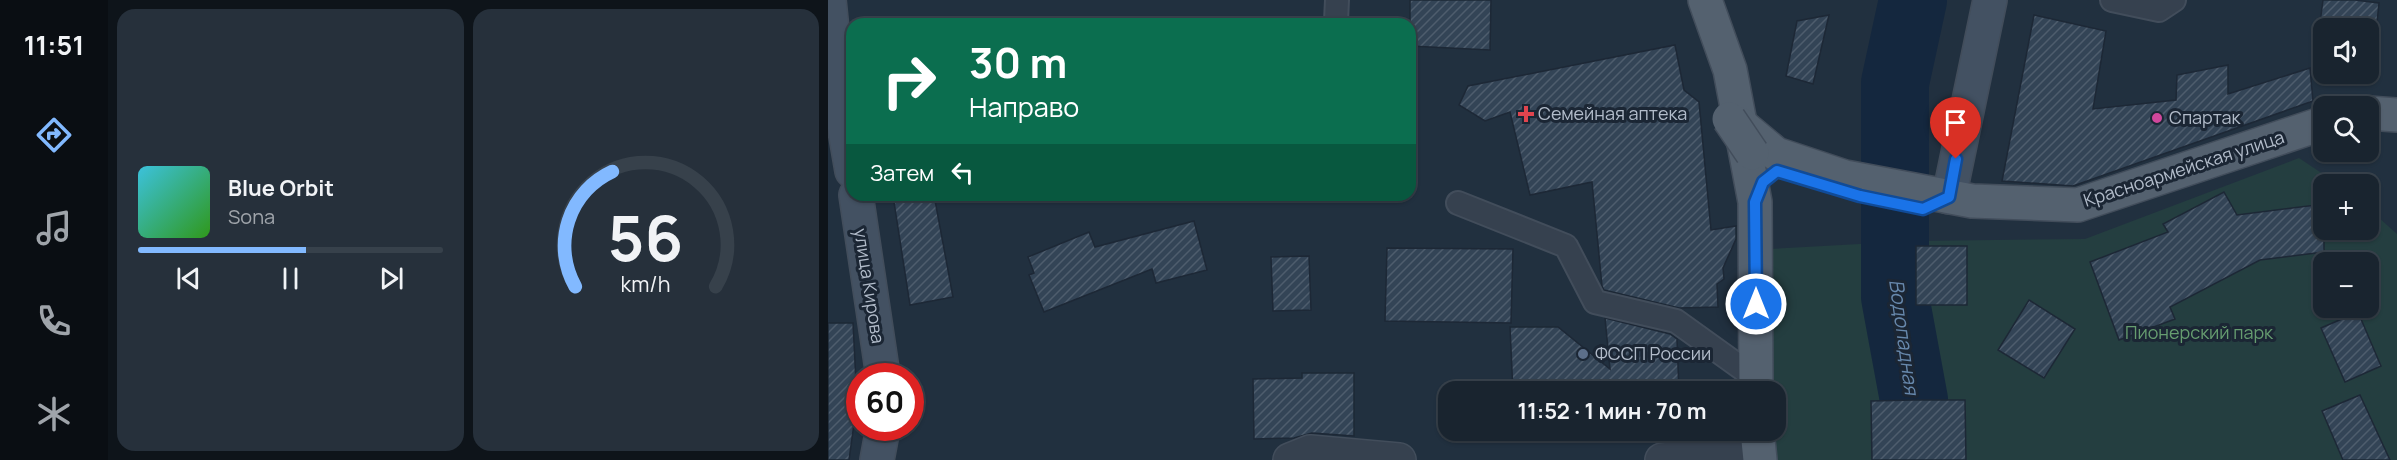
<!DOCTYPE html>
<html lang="ru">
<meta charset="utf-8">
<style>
:root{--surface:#19242f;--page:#26303b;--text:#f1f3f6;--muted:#9fa4aa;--line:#37414b;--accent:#82b9ff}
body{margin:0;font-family:Manrope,sans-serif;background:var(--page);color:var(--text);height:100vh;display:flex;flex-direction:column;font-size:22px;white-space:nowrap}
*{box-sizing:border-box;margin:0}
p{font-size:20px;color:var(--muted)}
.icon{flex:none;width:33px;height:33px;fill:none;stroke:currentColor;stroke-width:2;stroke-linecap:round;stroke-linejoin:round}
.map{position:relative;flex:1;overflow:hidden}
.drawer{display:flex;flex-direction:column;gap:9px;padding:9px;background:#0e141a;width:720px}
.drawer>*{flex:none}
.guide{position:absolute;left:18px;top:18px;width:570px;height:183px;border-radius:18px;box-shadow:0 2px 4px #0004,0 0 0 2px var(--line);background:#0b6e4f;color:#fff;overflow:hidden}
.controls{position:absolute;left:1485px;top:18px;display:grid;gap:12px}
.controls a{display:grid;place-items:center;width:66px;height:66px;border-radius:12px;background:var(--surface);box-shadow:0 2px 4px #0004,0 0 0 2px var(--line);font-size:30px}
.speed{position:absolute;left:18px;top:363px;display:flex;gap:12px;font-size:30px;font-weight:700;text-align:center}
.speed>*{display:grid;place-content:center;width:78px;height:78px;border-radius:50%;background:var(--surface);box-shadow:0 2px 4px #0004,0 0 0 2px var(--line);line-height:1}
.speed .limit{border:9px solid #d22;background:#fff;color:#111}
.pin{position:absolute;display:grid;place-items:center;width:51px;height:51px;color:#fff;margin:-62px -26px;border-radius:50% 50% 50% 0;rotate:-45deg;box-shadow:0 0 6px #0007}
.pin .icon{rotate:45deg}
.me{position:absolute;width:66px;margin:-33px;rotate:0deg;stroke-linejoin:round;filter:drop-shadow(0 0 4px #0008)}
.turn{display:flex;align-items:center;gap:21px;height:126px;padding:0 24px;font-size:27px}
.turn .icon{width:78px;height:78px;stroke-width:2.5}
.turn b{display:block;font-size:42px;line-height:51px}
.then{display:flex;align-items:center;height:57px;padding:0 24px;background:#0003;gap:12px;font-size:22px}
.drawer .widget{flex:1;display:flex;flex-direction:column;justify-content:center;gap:9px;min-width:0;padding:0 21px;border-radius:18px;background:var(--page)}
.drawer .dial{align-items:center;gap:0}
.dial svg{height:156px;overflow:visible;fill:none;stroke:var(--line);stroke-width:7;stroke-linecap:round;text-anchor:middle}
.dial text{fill:var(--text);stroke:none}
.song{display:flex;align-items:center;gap:18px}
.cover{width:72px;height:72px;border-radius:9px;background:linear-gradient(135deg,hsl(190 70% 55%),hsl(110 70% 35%))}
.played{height:6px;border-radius:3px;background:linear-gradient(90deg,var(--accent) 55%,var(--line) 55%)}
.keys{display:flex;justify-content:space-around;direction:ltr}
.drawer .tiles{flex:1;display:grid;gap:9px;grid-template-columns:repeat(2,1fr)}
.trip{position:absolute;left:610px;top:381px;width:348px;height:60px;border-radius:18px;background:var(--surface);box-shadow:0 2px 4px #0004,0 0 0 2px var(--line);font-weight:700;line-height:60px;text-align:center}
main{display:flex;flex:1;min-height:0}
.tabs{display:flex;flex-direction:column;width:108px;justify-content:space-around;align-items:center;background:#0a0e13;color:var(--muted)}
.tabs .icon{width:42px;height:42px}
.tabs .current{color:var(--accent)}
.tabs b{font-size:27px;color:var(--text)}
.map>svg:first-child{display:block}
.park{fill:#243e40;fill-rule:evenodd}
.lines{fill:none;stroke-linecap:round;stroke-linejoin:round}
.river{stroke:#14273e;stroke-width:68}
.building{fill:url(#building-hatch);stroke:#1d2836;stroke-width:1.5}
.service-casing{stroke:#424d5b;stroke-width:26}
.minor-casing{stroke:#424d5b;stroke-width:36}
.secondary-casing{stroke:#424d5b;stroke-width:36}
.primary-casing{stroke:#424d5b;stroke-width:36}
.service{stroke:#36414f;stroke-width:22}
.minor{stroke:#36414f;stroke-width:33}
.secondary{stroke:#435162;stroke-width:33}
.primary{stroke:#54616f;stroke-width:33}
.primary-bridge-casing{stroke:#424d5b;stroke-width:36;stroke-linecap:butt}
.primary-bridge{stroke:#54616f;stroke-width:33}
.route-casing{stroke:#114b97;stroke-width:15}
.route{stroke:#1a73e8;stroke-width:10}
.health-dot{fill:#e0444e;stroke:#1b2634;stroke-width:2}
.hotel-dot{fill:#d1479c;stroke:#1b2634;stroke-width:2}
.service-dot{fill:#5c6f8a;stroke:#1b2634;stroke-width:2}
.labels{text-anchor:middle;stroke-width:6;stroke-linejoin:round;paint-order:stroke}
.poi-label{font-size:18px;fill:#b2bcca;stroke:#1b2634;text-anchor:start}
.street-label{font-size:18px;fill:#b2bcca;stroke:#1b2634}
.park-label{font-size:18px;fill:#669d70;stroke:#1b2634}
.water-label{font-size:20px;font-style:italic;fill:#6788ac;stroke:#1b2634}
</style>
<main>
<nav class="tabs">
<b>11:51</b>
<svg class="icon current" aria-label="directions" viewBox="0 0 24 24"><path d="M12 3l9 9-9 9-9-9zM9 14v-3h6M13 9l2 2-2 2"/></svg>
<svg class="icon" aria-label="music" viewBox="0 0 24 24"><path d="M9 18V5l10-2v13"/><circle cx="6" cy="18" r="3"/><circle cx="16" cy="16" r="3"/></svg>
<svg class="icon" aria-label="phone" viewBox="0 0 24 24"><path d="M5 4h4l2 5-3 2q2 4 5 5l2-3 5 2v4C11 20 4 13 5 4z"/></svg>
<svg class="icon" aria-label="climate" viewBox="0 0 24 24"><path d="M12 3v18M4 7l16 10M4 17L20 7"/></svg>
</nav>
<section class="drawer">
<div class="tiles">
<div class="widget">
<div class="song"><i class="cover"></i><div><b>Blue Orbit</b><p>Sona</p></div></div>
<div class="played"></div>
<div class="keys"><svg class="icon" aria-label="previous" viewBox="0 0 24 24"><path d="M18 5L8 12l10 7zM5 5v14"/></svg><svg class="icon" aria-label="pause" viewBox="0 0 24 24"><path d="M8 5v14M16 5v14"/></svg><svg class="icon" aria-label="next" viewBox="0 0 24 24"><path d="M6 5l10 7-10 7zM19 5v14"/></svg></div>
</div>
<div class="widget dial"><svg viewBox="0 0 100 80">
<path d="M14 69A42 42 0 1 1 86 69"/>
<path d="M14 69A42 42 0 0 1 33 10" stroke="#82b9ff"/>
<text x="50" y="56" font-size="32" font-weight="700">56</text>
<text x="50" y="72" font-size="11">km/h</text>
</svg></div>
</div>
</section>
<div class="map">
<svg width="1569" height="460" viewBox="0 0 1569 460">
<defs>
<pattern id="building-hatch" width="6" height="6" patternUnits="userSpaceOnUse" patternTransform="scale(1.5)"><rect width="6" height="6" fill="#334456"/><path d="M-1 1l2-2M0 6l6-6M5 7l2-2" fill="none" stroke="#4e5d6d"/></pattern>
</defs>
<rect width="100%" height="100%" fill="#21303f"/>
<path class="park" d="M1471,158L1510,184H1496V230H1540L1541,209L1569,234V460H934L933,431L948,430V392H932L942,249L1086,241L1257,239ZM1496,262H1540V308H1496Z"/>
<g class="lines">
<polyline class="river" points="1085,0 1067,83 1067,297 1086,400 1087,460"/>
</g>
<g class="building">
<polygon points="582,0 663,0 662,50 582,46"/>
<polygon points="1495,0 1527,0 1551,3 1546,53 1540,52 1540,28 1496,28 1496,47 1489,46"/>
<polygon points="1001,15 985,84 958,76 969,21"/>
<polygon points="1206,15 1278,31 1265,109 1348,100 1349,75 1400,65 1400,94 1482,68 1485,101 1245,186 1174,181"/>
<polygon points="847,45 856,90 871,102 883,230 908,226 908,239 895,268 896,279 889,284 890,307 851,308 776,290 774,286 764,182 702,195 682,112 657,121 631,105 640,86"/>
<polygon points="1396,192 1409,215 1496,204 1496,252 1432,260 1342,307 1347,319 1291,340 1262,262 1340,232 1335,224"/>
<polygon points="106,195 125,297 82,305 66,202"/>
<polygon points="366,221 379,270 328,283 324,269 216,312 201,275 206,273 200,257 261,232 267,247"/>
<rect x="1088" y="246" width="51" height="59"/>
<polygon points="559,248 685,249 683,323 557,321"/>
<polygon points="481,256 483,310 445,311 443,257"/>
<polygon points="1201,300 1247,329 1216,378 1170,350"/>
<polygon points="1530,312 1553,366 1517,382 1493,328"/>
<polygon points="777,318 842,334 849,339 851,392 685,392 682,327 730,327 782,369"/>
<polygon points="0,323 25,323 29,402 21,460 0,460"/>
<polygon points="474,373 526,373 526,436 484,433 466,438 426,439 425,379 474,378"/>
<polygon points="1532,395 1562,460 1515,460 1494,411"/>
<polygon points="1086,400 1137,400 1138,460 1044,460 1043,401"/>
</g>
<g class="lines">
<g class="service-casing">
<g id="service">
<polyline points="1284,0 1331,10 1346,0"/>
<polyline points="508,21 509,0"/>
<polyline points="630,203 738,246 767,302 848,321 919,372"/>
</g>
</g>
<g class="minor-casing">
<g id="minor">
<polyline points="462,460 482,452 571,460"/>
<polyline points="834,460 918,449"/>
</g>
</g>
<g class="secondary-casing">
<g id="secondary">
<polyline points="1,0 10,89 24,171"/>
<polyline points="28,195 55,376"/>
<polyline points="1121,197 1162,0"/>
<polyline points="49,460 55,428"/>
</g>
</g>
<g class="primary-casing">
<g id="primary">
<polyline points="877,0 902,70 927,202 928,392"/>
<polyline points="1540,113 1569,115"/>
<polyline points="912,124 948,154 1017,177 1144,201 1250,205 1496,123"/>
<polyline points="929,430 932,460"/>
</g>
</g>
<use href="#service" class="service"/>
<use href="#minor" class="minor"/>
<use href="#secondary" class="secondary"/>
<use href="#primary" class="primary"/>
<g class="primary-bridge-casing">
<polyline id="primary-bridge" points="901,119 924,153"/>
</g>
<use href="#primary-bridge" class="primary-bridge"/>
</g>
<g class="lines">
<g class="route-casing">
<polyline id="route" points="928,304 927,202 935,182 949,171 1032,196 1095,209 1121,197 1128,159"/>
</g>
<use href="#route" class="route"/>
</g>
<path class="health-dot" d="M695 105h6v6h6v6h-6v6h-6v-6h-6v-6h6z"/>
<circle class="hotel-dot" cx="1329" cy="118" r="6"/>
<circle class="service-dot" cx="755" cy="354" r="6"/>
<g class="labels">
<g class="poi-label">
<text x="710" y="120">Семейная аптека</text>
<text x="1341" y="124">Спартак</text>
<text x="767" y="360">ФССП России</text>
</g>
<g class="street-label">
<text transform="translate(1356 169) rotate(-18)" y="6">Красноармейская улица</text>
<text transform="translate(41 286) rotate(81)" y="6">улица Кирова</text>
</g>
<g class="park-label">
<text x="1371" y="339">Пионерский парк</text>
</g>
<g class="water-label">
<text transform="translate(1076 337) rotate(82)" y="7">Водопадная</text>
</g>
</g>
</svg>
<div class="controls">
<a><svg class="icon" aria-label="sound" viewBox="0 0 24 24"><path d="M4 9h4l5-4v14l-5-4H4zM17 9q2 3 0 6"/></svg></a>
<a><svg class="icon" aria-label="search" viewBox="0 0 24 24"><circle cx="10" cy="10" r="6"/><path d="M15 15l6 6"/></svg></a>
<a>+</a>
<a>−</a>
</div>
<div class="speed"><div class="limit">60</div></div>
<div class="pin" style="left:1128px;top:159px;background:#d93025"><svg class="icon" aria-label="arrive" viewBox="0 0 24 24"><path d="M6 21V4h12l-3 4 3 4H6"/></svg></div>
<svg class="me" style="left:928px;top:304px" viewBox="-20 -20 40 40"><circle r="17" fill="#1a73e8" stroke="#fff" stroke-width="3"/><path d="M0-11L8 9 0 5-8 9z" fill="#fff"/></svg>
<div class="trip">11:52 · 1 мин · 70 m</div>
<div class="guide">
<div class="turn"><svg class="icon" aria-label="right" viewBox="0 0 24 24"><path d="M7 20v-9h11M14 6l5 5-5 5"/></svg><div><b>30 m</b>Направо</div></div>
<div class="then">Затем<svg class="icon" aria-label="left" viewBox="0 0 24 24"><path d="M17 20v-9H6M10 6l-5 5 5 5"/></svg></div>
</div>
</div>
</main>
